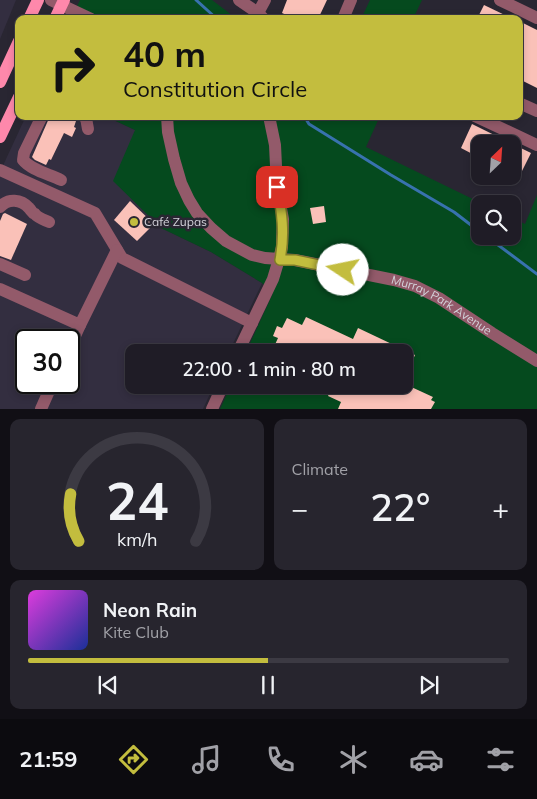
<!DOCTYPE html>
<meta charset="utf-8">
<style>
:root{--surface:#1f1c26;--page:#27252e;--text:#f1f3f6;--muted:#a1a1a7;--line:#3c3a43;--accent:#c3bd3e}
body{margin:0;font-family:Mulish,sans-serif;background:var(--page);color:var(--text);height:100vh;display:flex;flex-direction:column;font-size:19px;white-space:nowrap}
*{box-sizing:border-box;margin:0}
p{font-size:16px;color:var(--muted)}
.icon{flex:none;width:28px;height:28px;fill:none;stroke:currentColor;stroke-width:2;stroke-linecap:round;stroke-linejoin:round}
.map{position:relative;height:409px;overflow:hidden}
.drawer{display:flex;flex-direction:column;gap:10px;padding:10px;background:#110f15;flex:1}
.drawer>*{flex:none}
.banner{position:absolute;left:15px;top:15px;width:508px;height:105px;border-radius:10px;box-shadow:0 2px 8px #0003,0 0 0 1px var(--line);background:#c3bd3e;color:#111;overflow:hidden}
.needle{width:32px;rotate:25deg}
.controls{position:absolute;left:471px;top:135px;display:grid;gap:10px}
.controls a{display:grid;place-items:center;width:50px;height:50px;border-radius:10px;background:var(--surface);box-shadow:0 2px 8px #0003,0 0 0 1px var(--line);font-size:25px}
.speed{position:absolute;left:15px;top:329px;display:flex;gap:10px;font-size:25px;font-weight:700;text-align:center}
.speed>*{display:grid;place-content:center;width:65px;height:65px;border-radius:50%;background:var(--surface);box-shadow:0 2px 8px #0003,0 0 0 1px var(--line);line-height:1}
.speed .limit{border:2px solid #111;border-radius:8px;background:#fff;color:#111}
.pin{position:absolute;display:grid;place-items:center;width:42px;height:42px;color:#fff;margin:-21px;border-radius:10px;box-shadow:0 2px 8px #0006}
.me{position:absolute;width:55px;margin:-28px;rotate:281deg;stroke-linejoin:round;filter:drop-shadow(0 0 4px #0008)}
.turn{display:flex;align-items:center;gap:18px;height:105px;padding:0 25px;font-size:22px}
.turn .icon{width:65px;height:65px;stroke-width:2.5}
.turn b{display:block;font-size:35px;line-height:42px}
.big{font-size:38px;font-weight:600;line-height:1.1}
.drawer .tile{flex:1;display:flex;flex-direction:column;justify-content:center;gap:8px;min-width:0;padding:0 18px;border-radius:10px;background:var(--page)}
.drawer .dial{align-items:center;gap:0}
.dial svg{height:130px;overflow:visible;fill:none;stroke:var(--line);stroke-width:7;stroke-linecap:round;text-anchor:middle}
.dial text{fill:var(--text);stroke:none}
.song{display:flex;align-items:center;gap:15px}
.cover{width:60px;height:60px;border-radius:8px;background:linear-gradient(135deg,hsl(300 70% 55%),hsl(230 70% 35%))}
.played{height:5px;border-radius:2px;background:linear-gradient(90deg,var(--accent) 50%,var(--line) 50%)}
.keys{display:flex;justify-content:space-around;direction:ltr}
.heat{display:flex;justify-content:space-between;align-items:center;font-size:28px;direction:ltr}
.drawer .tiles{flex:1;display:grid;gap:10px;grid-template-columns:1fr 1fr}
.tile:last-child{grid-column:span 2}
.trip{position:absolute;left:125px;top:344px;width:288px;height:50px;border-radius:10px;background:var(--surface);box-shadow:0 2px 8px #0003,0 0 0 1px var(--line);font-weight:600;line-height:50px;text-align:center}
.tab-bar{display:flex;height:80px;justify-content:space-around;align-items:center;background:#0c0b0f;color:var(--muted)}
.tab-bar .icon{width:35px;height:35px}
.tab-bar .selected{color:var(--accent)}
.tab-bar b{font-size:22px;color:var(--text)}
.map>svg:first-child{display:block}
.built{fill:#332e40;fill-rule:evenodd}
.green{fill:#054a1e}
.lines{fill:none;stroke-linecap:round;stroke-linejoin:round}
.stream{stroke:#3872ae;stroke-width:3}
.building{fill:#fac1b8}
.minor{stroke:#935a6a;stroke-width:12}
.major{stroke:#fe88ab;stroke-width:12}
.route-casing{stroke:#7f7b28;stroke-width:12}
.route{stroke:#c3bd3e;stroke-width:9}
.poi-dot{fill:#c3bd3e;stroke:#292632;stroke-width:2}
.labels{text-anchor:middle;stroke-width:5;stroke-linejoin:round;paint-order:stroke}
.poi-label{font-size:12px;fill:#d3d2da;stroke:#292632;text-anchor:start}
.street-label{font-size:12px;fill:#d3d2da;stroke:#292632}
</style>
<div class="map">
<svg width="537" height="409" viewBox="0 0 537 409">
<rect width="100%" height="100%" fill="#292632"/>
<g class="built">
<polygon points="0,0 16,0 0,39"/>
<path d="M26,116H105L135,130L161,228L211,252L262,283L229,352H134V385H214L203,409H0V172ZM26,340H69V382H26Z"/>
</g>
<g class="green">
<polygon points="80,0 212,0 237,19 71,19"/>
<polygon points="370,0 422,0 413,19 361,19"/>
<polygon points="105,116 380,116 366,147 483,204 480,204 480,236 512,236 513,218 525,224 537,195 537,409 220,409 231,385 404,385 404,352 246,352 273,293 262,283 211,252 161,228 113,181 135,130"/>
</g>
<g class="lines">
<g class="stream">
<polyline points="196,0 217,19"/>
<polyline points="304,116 309,124 391,175 454,212 480,232"/>
<polyline points="486,236 537,274"/>
</g>
</g>
<g class="building">
<polygon points="287,0 327,0 318,19 295,19 282,13"/>
<polygon points="484,5 513,19 477,19"/>
<polygon points="519,21 537,30 537,88 519,79"/>
<polygon points="50,116 75,116 76,121 74,127 76,128 72,137 64,133 51,160 49,159 46,165 35,160 32,157"/>
<polygon points="472,124 531,153 519,177 512,173 512,144 480,144 480,158 461,148"/>
<polygon points="130,201 154,224 137,241 114,220"/>
<polygon points="324,206 326,222 313,224 310,208"/>
<polygon points="5,213 27,224 11,260 0,256 0,221 3,214"/>
<polygon points="306,317 353,339 358,328 415,355 404,380 404,352 280,352 273,349 278,338 273,336 277,326 282,328 287,318 302,325"/>
<polygon points="333,385 407,385 433,397 431,400 435,402 431,409 338,409 341,402 328,396"/>
</g>
<g class="lines">
<g class="minor">
<polyline points="51,0 91,19"/>
<polyline points="239,0 258,13 264,19"/>
<polyline points="500,0 537,18"/>
<polyline points="258,13 265,0"/>
<polyline points="343,19 351,0"/>
<polyline points="519,103 537,111"/>
<path d="M42,116L24,153L23,160C31,170 49,174 61,180"/>
<polyline points="83,116 86,118 88,129"/>
<path id="s1" d="M167,116L168,132L174,159L181,183L189,200L197,213L211,228L226,241L252,255L265,258L295,260L394,280L415,286L439,298L492,333L537,361"/>
<polyline points="475,116 537,145"/>
<polyline points="0,170 95,213 122,258 252,323"/>
<path d="M0,207C8,198 21,199 29,208C31,210 32,213 35,214C38,218 45,220 49,222"/>
<polyline points="0,264 25,275"/>
<polyline points="0,289 80,325 117,250"/>
<polyline points="69,349 80,325"/>
<polyline points="238,352 273,279 279,259 282,247 283,219 277,187 275,145 269,116"/>
<polyline points="41,409 53,382"/>
<polyline points="212,409 223,385"/>
</g>
<g class="major">
<polyline points="29,19 38,0"/>
<polyline points="55,19 64,0"/>
<polyline points="0,82 19,41"/>
<polyline points="0,137 19,97"/>
</g>
</g>
<g class="lines">
<g class="route-casing">
<path id="route" d="M277,187C282,212 285,234 280,260H295L343,270"/>
</g>
<use href="#route" class="route"/>
</g>
<circle class="poi-dot" cx="134" cy="222" r="5"/>
<g class="labels">
<g class="poi-label">
<text x="144" y="226">Café Zupas</text>
</g>
<g class="street-label">
<text dy="4" stroke="none"><textPath href="#s1" startOffset="371">Murray Park Avenue</textPath></text>
</g>
</g>
</svg>
<div class="controls">
<a><svg class="needle" viewBox="-14 -14 28 28"><path d="M0-13l5 13h-10z" fill="#e53935"/><path d="M0 13l5-13h-10z" fill="#a1a1a7"/></svg></a>
<a><svg class="icon" aria-label="search" viewBox="0 0 24 24"><circle cx="10" cy="10" r="6"/><path d="M15 15l6 6"/></svg></a>
</div>
<div class="speed"><div class="limit">30</div></div>
<div class="pin" style="left:277px;top:187px;background:#d93025"><svg class="icon" aria-label="arrive" viewBox="0 0 24 24"><path d="M6 21V4h12l-3 4 3 4H6"/></svg></div>
<svg class="me" style="left:343px;top:270px" viewBox="-20 -20 40 40"><circle r="19" fill="#fff"/><path d="M0-13L10 11 0 6-10 11z" fill="#c3bd3e"/></svg>
<div class="trip">22:00 · 1 min · 80 m</div>
<div class="banner">
<div class="turn"><svg class="icon" aria-label="right" viewBox="0 0 24 24"><path d="M7 20v-9h11M14 6l5 5-5 5"/></svg><div><b>40 m</b>Constitution Circle</div></div>
</div>
</div>
<section class="drawer">
<div class="tiles">
<div class="tile dial"><svg viewBox="0 0 100 80">
<path d="M14 69A42 42 0 1 1 86 69"/>
<path d="M14 69A42 42 0 0 1 9 40" stroke="#c3bd3e"/>
<text x="50" y="56" font-size="32" font-weight="700">24</text>
<text x="50" y="72" font-size="11">km/h</text>
</svg></div>
<div class="tile"><p>Climate</p>
<div class="heat"><a>−</a><b class="big">22°</b><a>+</a></div>
</div>
<div class="tile">
<div class="song"><i class="cover"></i><div><b>Neon Rain</b><p>Kite Club</p></div></div>
<div class="played"></div>
<div class="keys"><svg class="icon" aria-label="previous" viewBox="0 0 24 24"><path d="M18 5L8 12l10 7zM5 5v14"/></svg><svg class="icon" aria-label="pause" viewBox="0 0 24 24"><path d="M8 5v14M16 5v14"/></svg><svg class="icon" aria-label="next" viewBox="0 0 24 24"><path d="M6 5l10 7-10 7zM19 5v14"/></svg></div>
</div>
</div>
</section>
<nav class="tab-bar">
<b>21:59</b>
<svg class="icon selected" aria-label="directions" viewBox="0 0 24 24"><path d="M12 3l9 9-9 9-9-9zM9 14v-3h6M13 9l2 2-2 2"/></svg>
<svg class="icon" aria-label="music" viewBox="0 0 24 24"><path d="M9 18V5l10-2v13"/><circle cx="6" cy="18" r="3"/><circle cx="16" cy="16" r="3"/></svg>
<svg class="icon" aria-label="phone" viewBox="0 0 24 24"><path d="M5 4h4l2 5-3 2q2 4 5 5l2-3 5 2v4C11 20 4 13 5 4z"/></svg>
<svg class="icon" aria-label="climate" viewBox="0 0 24 24"><path d="M12 3v18M4 7l16 10M4 17L20 7"/></svg>
<svg class="icon" aria-label="car" viewBox="0 0 24 24"><path d="M5 17H2v-5l4-1 3-4h7l3 4 3 1v5h-3M9 17h6M6 11h13"/><circle cx="7" cy="17" r="2"/><circle cx="17" cy="17" r="2"/></svg>
<svg class="icon" aria-label="filters" viewBox="0 0 24 24"><path d="M4 7h16M4 17h16"/><circle cx="9" cy="7" r="2"/><circle cx="15" cy="17" r="2"/></svg>
</nav>
